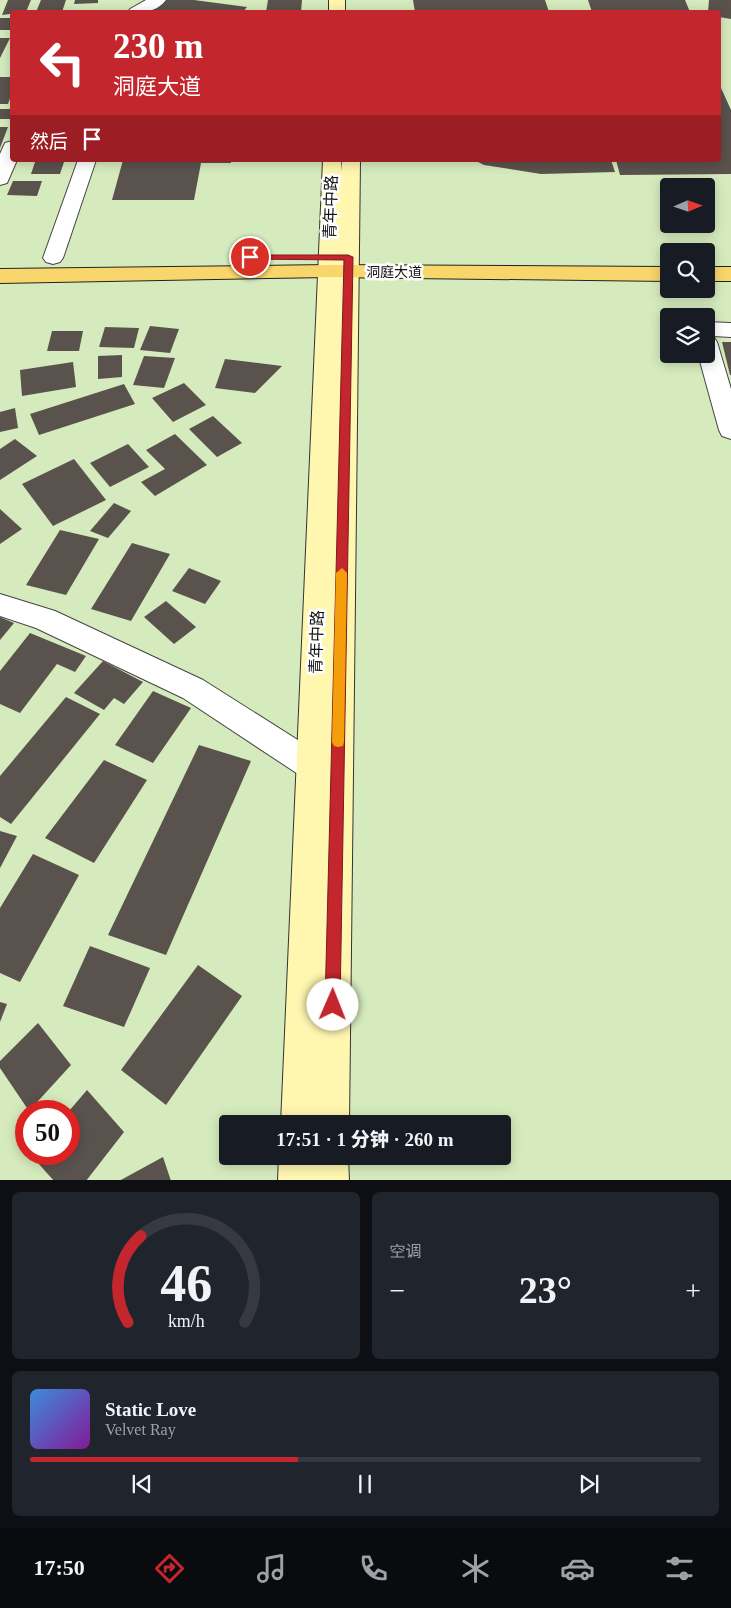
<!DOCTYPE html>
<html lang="zh">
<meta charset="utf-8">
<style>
:root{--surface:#171b24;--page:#20242c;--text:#f1f3f6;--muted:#9ea1a6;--line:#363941;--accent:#c4262e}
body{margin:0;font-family:"Times New Roman","Noto Sans SC",serif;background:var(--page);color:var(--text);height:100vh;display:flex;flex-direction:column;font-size:19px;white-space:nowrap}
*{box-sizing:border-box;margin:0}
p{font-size:16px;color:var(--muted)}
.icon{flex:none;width:28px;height:28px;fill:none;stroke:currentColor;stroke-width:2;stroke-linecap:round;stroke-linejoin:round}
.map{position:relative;height:1180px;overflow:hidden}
.drawer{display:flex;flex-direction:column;gap:12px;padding:12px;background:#0d0f14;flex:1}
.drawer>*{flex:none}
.banner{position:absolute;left:10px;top:10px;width:711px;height:152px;border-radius:5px;box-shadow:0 2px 12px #0003;background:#c4262e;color:#fff;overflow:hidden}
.needle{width:32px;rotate:88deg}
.fabs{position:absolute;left:660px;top:178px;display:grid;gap:10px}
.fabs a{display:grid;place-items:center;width:55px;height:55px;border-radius:5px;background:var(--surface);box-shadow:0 2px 12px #0003;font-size:25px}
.speed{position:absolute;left:15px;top:1100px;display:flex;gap:10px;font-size:25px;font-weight:700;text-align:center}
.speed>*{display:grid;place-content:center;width:65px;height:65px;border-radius:50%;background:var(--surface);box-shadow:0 2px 12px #0003;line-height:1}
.speed .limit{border:8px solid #d22;background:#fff;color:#111}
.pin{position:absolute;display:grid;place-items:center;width:42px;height:42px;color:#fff;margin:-21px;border:2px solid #fff;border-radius:50%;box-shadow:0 1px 5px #0007}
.me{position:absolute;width:55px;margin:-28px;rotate:1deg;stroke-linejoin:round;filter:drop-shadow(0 0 4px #0008)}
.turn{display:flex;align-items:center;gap:18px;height:105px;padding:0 20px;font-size:22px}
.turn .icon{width:65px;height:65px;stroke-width:2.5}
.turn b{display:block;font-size:35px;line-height:42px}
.then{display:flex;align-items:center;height:48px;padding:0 20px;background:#0003;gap:10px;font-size:19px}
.big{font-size:38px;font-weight:800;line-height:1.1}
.drawer .tile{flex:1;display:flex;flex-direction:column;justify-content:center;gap:8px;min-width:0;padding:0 18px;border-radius:8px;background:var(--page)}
.drawer .dial{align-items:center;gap:0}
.dial svg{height:130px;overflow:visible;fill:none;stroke:var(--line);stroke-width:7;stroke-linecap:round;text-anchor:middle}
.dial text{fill:var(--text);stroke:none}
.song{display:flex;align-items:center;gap:15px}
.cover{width:60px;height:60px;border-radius:8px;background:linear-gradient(135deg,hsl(210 70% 55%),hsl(290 70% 35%))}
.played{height:5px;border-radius:2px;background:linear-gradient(90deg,var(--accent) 40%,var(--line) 40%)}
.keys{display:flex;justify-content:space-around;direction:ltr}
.heat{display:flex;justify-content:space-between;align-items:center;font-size:28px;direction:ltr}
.drawer .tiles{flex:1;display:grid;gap:12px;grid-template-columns:1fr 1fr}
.tile:last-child{grid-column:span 2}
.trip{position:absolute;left:219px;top:1115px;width:292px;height:50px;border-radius:5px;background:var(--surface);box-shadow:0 2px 12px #0003;font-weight:800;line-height:50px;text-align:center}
.tab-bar{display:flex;height:80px;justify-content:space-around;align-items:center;background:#090b0e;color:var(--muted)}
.tab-bar .icon{width:35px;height:35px}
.tab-bar .on{color:var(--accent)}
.tab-bar b{font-size:22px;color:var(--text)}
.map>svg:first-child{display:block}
.green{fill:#d5ebbd;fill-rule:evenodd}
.building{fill:#5a524d}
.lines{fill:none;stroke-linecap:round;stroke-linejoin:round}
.minor-casing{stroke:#444;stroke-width:2}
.secondary-casing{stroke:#333;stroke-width:2}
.primary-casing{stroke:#222;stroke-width:2}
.minor{fill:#fff;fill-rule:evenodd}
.secondary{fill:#fff6b0;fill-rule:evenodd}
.primary{fill:#f9d66b;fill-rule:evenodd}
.route{fill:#c4262e;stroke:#7f191e}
.slow{fill:#f59e0b}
.labels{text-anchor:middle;stroke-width:5;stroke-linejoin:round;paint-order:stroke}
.far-street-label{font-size:14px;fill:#111;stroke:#fff}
.street-label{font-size:16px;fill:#111;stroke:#fff}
</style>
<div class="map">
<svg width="731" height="1181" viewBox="0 0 731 1181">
<rect width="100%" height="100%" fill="#fffdf5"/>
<path class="green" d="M0,0H731V1180L0,1181ZM12,12H719V160H12ZM669,186H706V224H669ZM669,251H706V289H669ZM669,316H706V354H669ZM26,1111H69V1154H26ZM228,1124H502V1156H228Z"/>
<g class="building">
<polygon points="8,0 31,0 26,12 2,15"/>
<polygon points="41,0 66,0 62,12 36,12"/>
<polygon points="75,0 98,0 98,3 74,4"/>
<polygon points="161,0 194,0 247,7 243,12 167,12 153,10"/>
<polygon points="268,0 302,0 301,12 266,12"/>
<polygon points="413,0 545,0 549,12 415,12"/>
<polygon points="588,0 685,0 690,12 592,12"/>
<polygon points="709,0 731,0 731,19 719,17 719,12 708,12"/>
<rect x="0" y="18" width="12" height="12"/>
<polygon points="0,38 10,38 0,58"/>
<polygon points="0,77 12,77 12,93 8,104 0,104"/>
<polygon points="719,88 721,88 731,110 731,174 620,175 616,160 719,160"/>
<polygon points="12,103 12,119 0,119 0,109 10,109"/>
<polygon points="0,127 8,127 0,148"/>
<polygon points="123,160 231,160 231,163 201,163 194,200 112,200"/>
<polygon points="474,160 611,160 615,172 541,174 484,165"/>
<polygon points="35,162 64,162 60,174 31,174"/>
<polygon points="13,181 42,181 37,196 7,195"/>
<polygon points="150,326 179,329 170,353 140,350"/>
<polygon points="105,327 139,328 134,348 99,347"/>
<polygon points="52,331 83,331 79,351 47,351"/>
<polygon points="722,342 731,342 731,375 730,375"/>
<polygon points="122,355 122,377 98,379 98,356"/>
<polygon points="144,356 175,358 164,388 133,385"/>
<polygon points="225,359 282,366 255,393 215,388"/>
<polygon points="73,362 76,387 22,396 20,370"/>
<polygon points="184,383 206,405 173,422 152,398"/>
<polygon points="124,384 135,404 39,435 30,414"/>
<polygon points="15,408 18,428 0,432 0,412"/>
<polygon points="213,416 242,443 217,457 189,429"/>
<polygon points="175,434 207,465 155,496 141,482 165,469 146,450"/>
<polygon points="15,439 37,456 0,480 0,449"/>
<polygon points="128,444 149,467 110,487 90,463"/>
<polygon points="74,459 106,500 53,526 22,484"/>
<polygon points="114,503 131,511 108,538 90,531"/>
<polygon points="0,509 22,529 0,544"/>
<polygon points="60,530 99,539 66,595 26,585"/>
<polygon points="132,543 170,554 131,621 91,609"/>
<polygon points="189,568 221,581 205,604 172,591"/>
<polygon points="166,601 196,627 174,644 144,617"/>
<polygon points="0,617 14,623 0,640"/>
<polygon points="30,633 86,656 75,672 57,664 20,713 0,704 0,671"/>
<polygon points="103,661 143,682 124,704 114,698 104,710 74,693"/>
<polygon points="153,691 191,708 153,763 115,745"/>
<polygon points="66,697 100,714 11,824 0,817 0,776"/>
<polygon points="199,745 251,761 166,955 108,935"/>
<polygon points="104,760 147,780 94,863 45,838"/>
<polygon points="0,831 17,836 0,868"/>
<polygon points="33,854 79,875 20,982 0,973 0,908"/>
<polygon points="90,946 150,968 124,1027 63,1006"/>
<polygon points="198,965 242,996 166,1105 121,1070"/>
<polygon points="0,1002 7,1004 0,1022"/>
<polygon points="38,1023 71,1065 29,1111 0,1068 0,1061"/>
<polygon points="87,1090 124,1132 86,1181 54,1181 30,1154 69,1154 69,1111"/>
<polygon points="163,1157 171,1181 119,1181"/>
</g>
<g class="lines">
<g class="minor-casing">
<g id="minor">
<path d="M146,0H166C157,12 141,14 128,12L130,9Z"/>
<polygon points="12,141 12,160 17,160 7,183 0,185 0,154 5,143"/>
<polygon points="78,160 96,160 63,258 60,262 53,264 46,262 43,258"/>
<polygon points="706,322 731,323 731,337 713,336 717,342 731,389 731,439 722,436 719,430 698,354 706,354"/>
<polygon points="0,594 55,611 203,680 323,756 328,766 323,776 312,780 301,776 183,698 36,628 0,616"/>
</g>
</g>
<g class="secondary-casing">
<g id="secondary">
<rect x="329" y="0" width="16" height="12"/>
<polygon points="323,160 341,160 341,171 342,160 360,160 349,1124 281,1124"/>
<polygon points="279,1156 348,1156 349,1181 278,1181"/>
</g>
</g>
<g class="primary-casing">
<g id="primary">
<polygon points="329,265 669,267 669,281 329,277 0,283 0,269"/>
<rect x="706" y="267" width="25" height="14"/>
</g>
</g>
<use href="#minor" class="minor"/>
<use href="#secondary" class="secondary"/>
<use href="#primary" class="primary"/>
</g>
<polygon class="route" points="250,255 348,255 353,257 340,1005 338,1010 333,1012 327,1010 325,1005 344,260 247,259 247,256"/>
<polygon class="slow" points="342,568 347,573 344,742 343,746 338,747 334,746 332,742 336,573"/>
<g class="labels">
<g class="far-street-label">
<text x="394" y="277">洞庭大道</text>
</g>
<g class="street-label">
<text transform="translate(330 207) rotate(-88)" y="6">青年中路</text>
<text transform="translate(316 642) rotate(-88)" y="6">青年中路</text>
</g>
</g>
</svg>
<div class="fabs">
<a><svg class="needle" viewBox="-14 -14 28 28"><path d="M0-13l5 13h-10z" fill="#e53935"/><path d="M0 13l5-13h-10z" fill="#9ea1a6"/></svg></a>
<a><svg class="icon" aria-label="search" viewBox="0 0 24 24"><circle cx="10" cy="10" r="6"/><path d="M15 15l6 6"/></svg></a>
<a><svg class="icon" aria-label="layers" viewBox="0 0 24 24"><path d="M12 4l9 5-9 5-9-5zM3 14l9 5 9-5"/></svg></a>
</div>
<div class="speed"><div class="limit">50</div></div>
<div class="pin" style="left:250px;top:257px;background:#d93025"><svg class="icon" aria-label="arrive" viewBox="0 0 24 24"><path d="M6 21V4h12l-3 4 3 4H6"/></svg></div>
<svg class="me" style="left:333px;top:1005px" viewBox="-20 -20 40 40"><circle r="19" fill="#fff"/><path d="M0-13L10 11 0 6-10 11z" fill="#c4262e"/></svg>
<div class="trip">17:51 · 1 分钟 · 260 m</div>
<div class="banner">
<div class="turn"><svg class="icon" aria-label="left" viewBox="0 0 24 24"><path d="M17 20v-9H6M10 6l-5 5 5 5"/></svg><div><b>230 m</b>洞庭大道</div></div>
<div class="then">然后<svg class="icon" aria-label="arrive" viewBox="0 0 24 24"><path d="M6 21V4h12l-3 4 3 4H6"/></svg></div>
</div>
</div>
<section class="drawer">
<div class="tiles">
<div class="tile dial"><svg viewBox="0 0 100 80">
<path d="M14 69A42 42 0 1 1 86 69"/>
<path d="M14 69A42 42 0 0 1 22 16" stroke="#c4262e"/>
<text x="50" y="56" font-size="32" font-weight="700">46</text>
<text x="50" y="72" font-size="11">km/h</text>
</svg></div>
<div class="tile"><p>空调</p>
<div class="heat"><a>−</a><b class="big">23°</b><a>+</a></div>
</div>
<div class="tile">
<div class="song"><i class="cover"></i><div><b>Static Love</b><p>Velvet Ray</p></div></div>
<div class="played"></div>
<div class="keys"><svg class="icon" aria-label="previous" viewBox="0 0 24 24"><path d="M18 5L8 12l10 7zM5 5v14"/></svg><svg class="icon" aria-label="pause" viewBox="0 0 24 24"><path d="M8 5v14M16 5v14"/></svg><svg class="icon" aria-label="next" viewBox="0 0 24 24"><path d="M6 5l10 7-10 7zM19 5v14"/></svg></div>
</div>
</div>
</section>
<nav class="tab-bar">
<b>17:50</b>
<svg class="icon on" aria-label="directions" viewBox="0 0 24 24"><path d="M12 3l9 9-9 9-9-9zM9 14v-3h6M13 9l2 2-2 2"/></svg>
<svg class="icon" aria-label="music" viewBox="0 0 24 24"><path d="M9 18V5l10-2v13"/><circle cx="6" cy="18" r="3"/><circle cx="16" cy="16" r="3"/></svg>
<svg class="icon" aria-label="phone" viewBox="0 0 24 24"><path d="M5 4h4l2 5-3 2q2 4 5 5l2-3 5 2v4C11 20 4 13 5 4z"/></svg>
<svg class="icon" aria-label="climate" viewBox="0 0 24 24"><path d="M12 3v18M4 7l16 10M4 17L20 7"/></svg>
<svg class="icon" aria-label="car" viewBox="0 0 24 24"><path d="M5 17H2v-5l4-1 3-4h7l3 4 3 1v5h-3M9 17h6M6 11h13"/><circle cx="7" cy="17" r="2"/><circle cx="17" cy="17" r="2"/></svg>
<svg class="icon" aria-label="filters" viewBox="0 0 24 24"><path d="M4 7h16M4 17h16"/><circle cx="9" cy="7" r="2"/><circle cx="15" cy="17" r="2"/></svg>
</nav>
